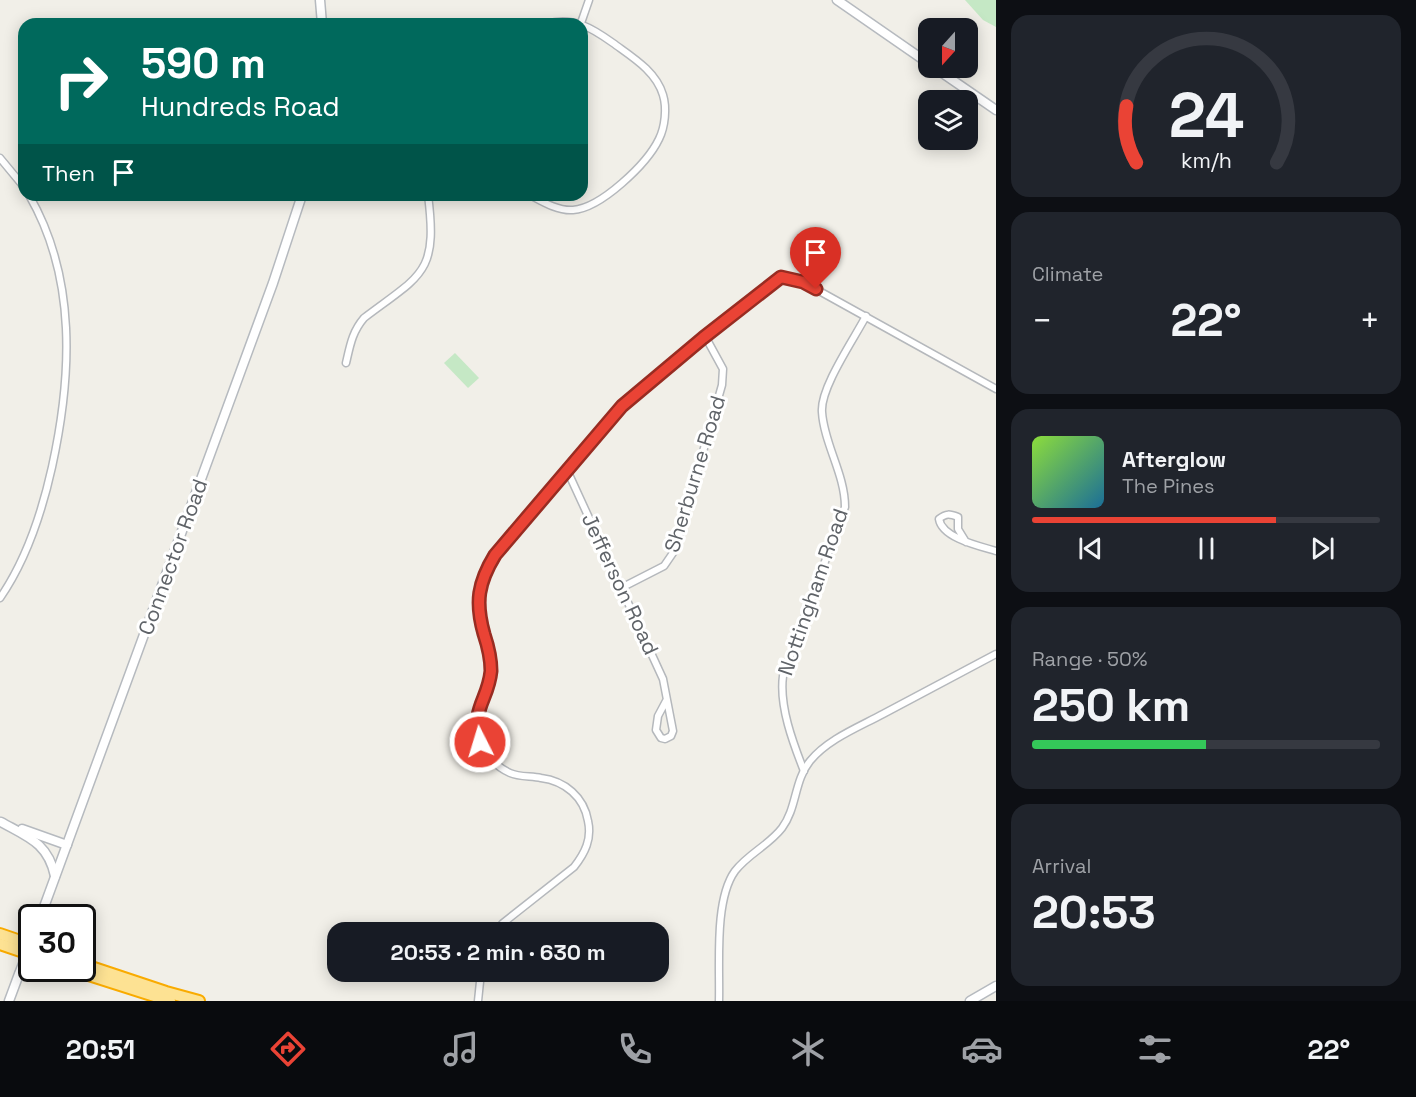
<!DOCTYPE html>
<meta charset="utf-8">
<style>
:root{--surface:#171b24;--page:#20242c;--text:#f1f3f6;--muted:#9ea1a6;--line:#363941;--accent:#ea4335}
body{margin:0;font-family:"Space Grotesk",sans-serif;background:var(--page);color:var(--text);height:100vh;display:flex;flex-direction:column;font-size:22px;white-space:nowrap}
*{box-sizing:border-box;margin:0}
p{font-size:20px;color:var(--muted)}
.icon{flex:none;width:33px;height:33px;fill:none;stroke:currentColor;stroke-width:2;stroke-linecap:round;stroke-linejoin:round}
.map{position:relative;flex:1;overflow:hidden}
.drawer{display:flex;flex-direction:column;gap:15px;padding:15px;background:#0d0f14;width:420px}
.drawer>*{flex:none}
.banner{position:absolute;left:18px;top:18px;width:570px;height:183px;border-radius:18px;box-shadow:0 3px 15px #0003;background:#00695c;color:#fff;overflow:hidden}
.needle{width:39px;rotate:201deg}
.fabs{position:absolute;left:918px;top:18px;display:grid;gap:12px}
.fabs a{display:grid;place-items:center;width:60px;height:60px;border-radius:12px;background:var(--surface);box-shadow:0 3px 15px #0003;font-size:30px}
.speed{position:absolute;left:18px;top:904px;display:flex;gap:12px;font-size:30px;font-weight:700;text-align:center}
.speed>*{display:grid;place-content:center;width:78px;height:78px;border-radius:50%;background:var(--surface);box-shadow:0 3px 15px #0003;line-height:1}
.speed .limit{border:3px solid #111;border-radius:9px;background:#fff;color:#111}
.pin{position:absolute;display:grid;place-items:center;width:51px;height:51px;color:#fff;margin:-62px -26px;border-radius:50% 50% 50% 0;rotate:-45deg;box-shadow:0 0 6px #0007}
.pin .icon{rotate:45deg}
.me{position:absolute;width:66px;margin:-33px;rotate:355deg;stroke-linejoin:round;filter:drop-shadow(0 0 4px #0008)}
.turn{display:flex;align-items:center;gap:21px;height:126px;padding:0 24px;font-size:27px}
.turn .icon{width:78px;height:78px;stroke-width:2.5}
.turn b{display:block;font-size:42px;line-height:51px}
.then{display:flex;align-items:center;height:57px;padding:0 24px;background:#0003;gap:12px;font-size:22px}
.big{font-size:45px;font-weight:600;line-height:1.1}
.drawer .widget{flex:1;display:flex;flex-direction:column;justify-content:center;gap:9px;min-width:0;padding:0 21px;border-radius:18px;background:var(--page)}
.drawer .dial{align-items:center;gap:0}
.dial svg{height:156px;overflow:visible;fill:none;stroke:var(--line);stroke-width:7;stroke-linecap:round;text-anchor:middle}
.dial text{fill:var(--text);stroke:none}
.song{display:flex;align-items:center;gap:18px}
.cover{width:72px;height:72px;border-radius:9px;background:linear-gradient(135deg,hsl(90 70% 55%),hsl(200 70% 35%))}
.played{height:6px;border-radius:3px;background:linear-gradient(90deg,var(--accent) 70%,var(--line) 70%)}
.keys{display:flex;justify-content:space-around;direction:ltr}
.heat{display:flex;justify-content:space-between;align-items:center;font-size:33px;direction:ltr}
.charge{height:9px;border-radius:4px;background:linear-gradient(90deg,#34c759 50%,var(--line) 0)}
.trip{position:absolute;left:327px;top:922px;width:342px;height:60px;border-radius:18px;background:var(--surface);box-shadow:0 3px 15px #0003;font-weight:600;line-height:60px;text-align:center}
.tabs{display:flex;height:96px;justify-content:space-around;align-items:center;background:#090b0e;color:var(--muted)}
.tabs .icon{width:42px;height:42px}
.tabs .current{color:var(--accent)}
.tabs b{font-size:27px;color:var(--text)}
main{display:flex;flex:1;min-height:0}
.map>svg:first-child{display:block}
.green{fill:#c5e8c5}
.lines{fill:none;stroke-linecap:round;stroke-linejoin:round}
.street-casing{stroke:#b5b8bc;stroke-width:9}
.secondary-casing{stroke:#b6babf;stroke-width:11}
.highway-casing{stroke:#f9ab00;stroke-width:14}
.street{stroke:#fff;stroke-width:6}
.secondary{stroke:#fff;stroke-width:8}
.highway{stroke:#fde293;stroke-width:10}
.secondary-bridge-casing{stroke:#b6babf;stroke-width:11;stroke-linecap:butt}
.secondary-bridge{stroke:#fff;stroke-width:8}
.route-casing{stroke:#982c22;stroke-width:15}
.route{stroke:#ea4335;stroke-width:10}
.labels{text-anchor:middle;stroke-width:6;stroke-linejoin:round;paint-order:stroke}
.street-label{font-size:21px;fill:#5f6368;stroke:#fff}
</style>
<main>
<div class="map">
<svg width="996" height="1001" viewBox="0 0 996 1001">
<rect width="100%" height="100%" fill="#f1efe8"/>
<g class="green">
<polygon points="965,0 996,0 996,27 983,20"/>
<polygon points="455,353 479,378 468,388 444,363"/>
</g>
<g class="lines">
<g class="street-casing">
<g id="street">
<polyline points="581,23 589,0"/>
<polyline points="0,158 24,187"/>
<path d="M530,195C543,202 558,211 573,210C601,208 647,164 659,139C665,127 667,108 663,95C656,71 632,57 613,43C592,28 573,16 546,24"/>
<path d="M346,363C350,346 352,332 364,318C422,274 438,274 428,195"/>
<polyline points="567,470 663,679 673,731 671,736 665,739 661,738 656,730 658,716 666,701"/>
<path d="M966,542L958,529V517C950,514 946,513 939,519C942,538 979,546 996,551"/>
<polyline points="621,588 664,566 675,550 722,385 723,369 705,336"/>
<path d="M0,598C27,559 42,512 52,467C72,376 77,278 29,195"/>
<path d="M804,771C793,743 779,706 783,676L845,507C845,474 824,444 822,412C820,388 854,339 866,316"/>
<path d="M494,933L503,923L574,867C585,853 592,839 588,821C584,797 565,781 541,778C531,776 519,777 510,773C501,769 494,763 488,756C460,722 489,702 491,669C491,657 487,645 484,633C475,602 478,583 495,555L633,395L781,277L803,282L996,389"/>
<polyline points="478,1001 481,972"/>
<path d="M719,1001C720,965 714,900 735,871C748,854 769,845 782,828C797,808 794,781 810,761C828,739 859,727 883,714C921,694 958,674 996,654"/>
</g>
</g>
<g class="secondary-casing">
<g id="secondary">
<polyline points="320,0 322,24"/>
<polyline points="837,0 928,63"/>
<polyline points="935,68 996,110"/>
<path d="M1,822C28,837 48,843 55,876"/>
<polyline points="22,829 67,845"/>
<polyline points="40,918 273,283 302,195"/>
<polyline points="9,1001 19,974"/>
<polyline points="970,1001 996,986"/>
</g>
</g>
<g class="highway-casing">
<g id="highway">
<polyline points="0,934 32,945"/>
<polyline points="0,944 32,955"/>
<polyline points="82,964 166,992 199,1001"/>
<polyline points="70,969 170,1001"/>
</g>
</g>
<use href="#street" class="street"/>
<use href="#secondary" class="secondary"/>
<use href="#highway" class="highway"/>
<g class="secondary-bridge-casing">
<polyline id="secondary-bridge" points="19,974 32,941"/>
</g>
<use href="#secondary-bridge" class="secondary-bridge"/>
</g>
<g class="lines">
<g class="route-casing">
<path id="route" d="M480,742C471,707 488,701 491,671C491,658 488,646 484,634C475,602 478,583 495,555L622,406L703,338L781,277L803,282L816,289"/>
</g>
<use href="#route" class="route"/>
</g>
<g class="labels">
<g class="street-label">
<text transform="translate(695 474) rotate(-73)" y="7">Sherburne Road</text>
<text transform="translate(173 557) rotate(-70)" y="7">Connector Road</text>
<text transform="translate(620 584) rotate(65)" y="7">Jefferson Road</text>
<text transform="translate(813 592) rotate(-71)" y="7">Nottingham Road</text>
</g>
</g>
</svg>
<div class="fabs">
<a><svg class="needle" viewBox="-14 -14 28 28"><path d="M0-13l5 13h-10z" fill="#e53935"/><path d="M0 13l5-13h-10z" fill="#9ea1a6"/></svg></a>
<a><svg class="icon" aria-label="layers" viewBox="0 0 24 24"><path d="M12 4l9 5-9 5-9-5zM3 14l9 5 9-5"/></svg></a>
</div>
<div class="speed"><div class="limit">30</div></div>
<div class="pin" style="left:816px;top:289px;background:#d93025"><svg class="icon" aria-label="arrive" viewBox="0 0 24 24"><path d="M6 21V4h12l-3 4 3 4H6"/></svg></div>
<svg class="me" style="left:480px;top:742px" viewBox="-20 -20 40 40"><circle r="17" fill="#ea4335" stroke="#fff" stroke-width="3"/><path d="M0-11L8 9 0 5-8 9z" fill="#fff"/></svg>
<div class="trip">20:53 · 2 min · 630 m</div>
<div class="banner">
<div class="turn"><svg class="icon" aria-label="right" viewBox="0 0 24 24"><path d="M7 20v-9h11M14 6l5 5-5 5"/></svg><div><b>590 m</b>Hundreds Road</div></div>
<div class="then">Then<svg class="icon" aria-label="arrive" viewBox="0 0 24 24"><path d="M6 21V4h12l-3 4 3 4H6"/></svg></div>
</div>
</div>
<section class="drawer">
<div class="widget dial"><svg viewBox="0 0 100 80">
<path d="M14 69A42 42 0 1 1 86 69"/>
<path d="M14 69A42 42 0 0 1 9 40" stroke="#ea4335"/>
<text x="50" y="56" font-size="32" font-weight="700">24</text>
<text x="50" y="72" font-size="11">km/h</text>
</svg></div>
<div class="widget"><p>Climate</p>
<div class="heat"><a>−</a><b class="big">22°</b><a>+</a></div>
</div>
<div class="widget">
<div class="song"><i class="cover"></i><div><b>Afterglow</b><p>The Pines</p></div></div>
<div class="played"></div>
<div class="keys"><svg class="icon" aria-label="previous" viewBox="0 0 24 24"><path d="M18 5L8 12l10 7zM5 5v14"/></svg><svg class="icon" aria-label="pause" viewBox="0 0 24 24"><path d="M8 5v14M16 5v14"/></svg><svg class="icon" aria-label="next" viewBox="0 0 24 24"><path d="M6 5l10 7-10 7zM19 5v14"/></svg></div>
</div>
<div class="widget"><p>Range · 50%</p><b class="big">250 km</b><div class="charge"></div></div>
<div class="widget"><p>Arrival</p><b class="big">20:53</b></div>
</section>
</main>
<nav class="tabs">
<b>20:51</b>
<svg class="icon current" aria-label="directions" viewBox="0 0 24 24"><path d="M12 3l9 9-9 9-9-9zM9 14v-3h6M13 9l2 2-2 2"/></svg>
<svg class="icon" aria-label="music" viewBox="0 0 24 24"><path d="M9 18V5l10-2v13"/><circle cx="6" cy="18" r="3"/><circle cx="16" cy="16" r="3"/></svg>
<svg class="icon" aria-label="phone" viewBox="0 0 24 24"><path d="M5 4h4l2 5-3 2q2 4 5 5l2-3 5 2v4C11 20 4 13 5 4z"/></svg>
<svg class="icon" aria-label="climate" viewBox="0 0 24 24"><path d="M12 3v18M4 7l16 10M4 17L20 7"/></svg>
<svg class="icon" aria-label="car" viewBox="0 0 24 24"><path d="M5 17H2v-5l4-1 3-4h7l3 4 3 1v5h-3M9 17h6M6 11h13"/><circle cx="7" cy="17" r="2"/><circle cx="17" cy="17" r="2"/></svg>
<svg class="icon" aria-label="filters" viewBox="0 0 24 24"><path d="M4 7h16M4 17h16"/><circle cx="9" cy="7" r="2"/><circle cx="15" cy="17" r="2"/></svg>
<b>22°</b>
</nav>
